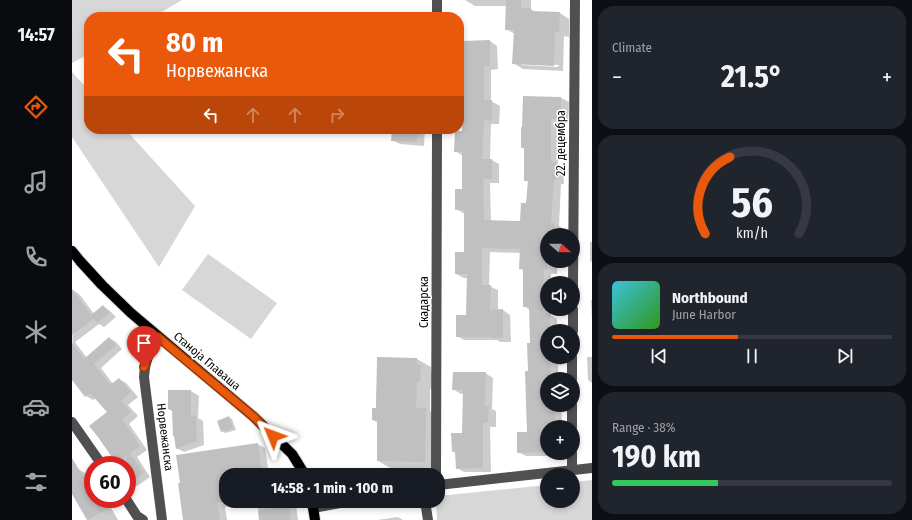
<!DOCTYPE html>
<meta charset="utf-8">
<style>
:root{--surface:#171b24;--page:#20242c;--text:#f1f3f6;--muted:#9ea1a6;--line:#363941;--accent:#ea580c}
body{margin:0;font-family:"Fira Sans Condensed",sans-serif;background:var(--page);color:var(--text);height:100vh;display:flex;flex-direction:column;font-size:15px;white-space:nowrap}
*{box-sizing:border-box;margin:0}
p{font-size:13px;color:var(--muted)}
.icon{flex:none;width:22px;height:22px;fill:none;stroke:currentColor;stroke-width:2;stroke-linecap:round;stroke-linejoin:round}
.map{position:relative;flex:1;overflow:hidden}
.panel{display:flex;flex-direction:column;gap:6px;padding:6px;background:#0d0f14;width:320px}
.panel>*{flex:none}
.top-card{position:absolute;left:12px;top:12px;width:380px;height:122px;border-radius:16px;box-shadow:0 2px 6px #0003;background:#ea580c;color:#fff;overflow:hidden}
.needle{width:26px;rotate:111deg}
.buttons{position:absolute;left:468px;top:228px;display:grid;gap:8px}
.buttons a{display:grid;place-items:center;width:40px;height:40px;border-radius:50%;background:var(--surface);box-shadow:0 2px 6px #0003;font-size:20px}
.speed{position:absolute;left:12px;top:456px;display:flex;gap:8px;font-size:20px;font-weight:700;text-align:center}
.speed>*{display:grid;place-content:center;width:52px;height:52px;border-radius:50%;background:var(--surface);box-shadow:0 2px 6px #0003;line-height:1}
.speed .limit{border:6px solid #d22;background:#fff;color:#111}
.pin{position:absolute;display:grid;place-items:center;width:34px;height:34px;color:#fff;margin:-41px -17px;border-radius:50% 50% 50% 0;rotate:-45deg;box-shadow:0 0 4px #0007}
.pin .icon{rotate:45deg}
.me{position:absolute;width:44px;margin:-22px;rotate:314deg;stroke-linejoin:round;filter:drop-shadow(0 0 3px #0008)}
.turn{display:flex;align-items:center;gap:14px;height:84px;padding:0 16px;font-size:18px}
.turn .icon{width:52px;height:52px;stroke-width:2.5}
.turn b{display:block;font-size:28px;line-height:34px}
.lanes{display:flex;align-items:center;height:38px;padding:0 16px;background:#0003;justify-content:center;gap:20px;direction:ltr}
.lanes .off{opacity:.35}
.big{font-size:30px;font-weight:700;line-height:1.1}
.panel .widget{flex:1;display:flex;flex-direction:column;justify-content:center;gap:6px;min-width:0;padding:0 14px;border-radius:16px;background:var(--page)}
.panel .dial{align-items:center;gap:0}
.dial svg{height:104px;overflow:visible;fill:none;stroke:var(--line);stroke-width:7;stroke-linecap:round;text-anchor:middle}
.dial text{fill:var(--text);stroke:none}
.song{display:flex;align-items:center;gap:12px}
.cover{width:48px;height:48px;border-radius:6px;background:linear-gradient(135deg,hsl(190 70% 55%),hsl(110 70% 35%))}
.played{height:4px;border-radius:2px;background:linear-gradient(90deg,var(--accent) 45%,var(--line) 45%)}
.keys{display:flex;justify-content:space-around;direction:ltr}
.heat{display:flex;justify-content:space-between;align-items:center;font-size:22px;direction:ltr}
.charge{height:6px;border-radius:3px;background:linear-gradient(90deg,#34c759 38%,var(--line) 0)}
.trip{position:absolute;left:147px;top:468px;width:226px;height:40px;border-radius:16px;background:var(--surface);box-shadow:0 2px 6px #0003;font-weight:700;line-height:40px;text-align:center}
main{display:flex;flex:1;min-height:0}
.menu{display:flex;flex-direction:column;width:72px;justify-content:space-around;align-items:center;background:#090b0e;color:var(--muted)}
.menu .icon{width:28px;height:28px}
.menu .selected{color:var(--accent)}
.menu b{font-size:18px;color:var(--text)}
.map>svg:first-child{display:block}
.green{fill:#d7d7d7}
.shadow{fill:#0003;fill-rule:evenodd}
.building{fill:#c0c0c0}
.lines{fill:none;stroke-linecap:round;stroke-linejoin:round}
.major-casing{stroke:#dbdbdb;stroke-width:12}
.minor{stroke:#505050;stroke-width:10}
.major{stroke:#000;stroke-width:10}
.route-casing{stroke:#983908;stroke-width:10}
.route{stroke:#ea580c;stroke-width:7}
.labels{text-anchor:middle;stroke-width:3;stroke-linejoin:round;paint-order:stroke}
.street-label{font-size:12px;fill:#000;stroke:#fff}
</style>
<main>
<nav class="menu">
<b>14:57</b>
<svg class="icon selected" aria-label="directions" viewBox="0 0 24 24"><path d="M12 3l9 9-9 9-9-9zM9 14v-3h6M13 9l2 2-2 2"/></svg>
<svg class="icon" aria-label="music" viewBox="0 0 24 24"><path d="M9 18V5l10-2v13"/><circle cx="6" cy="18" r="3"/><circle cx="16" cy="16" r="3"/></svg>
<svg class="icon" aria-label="phone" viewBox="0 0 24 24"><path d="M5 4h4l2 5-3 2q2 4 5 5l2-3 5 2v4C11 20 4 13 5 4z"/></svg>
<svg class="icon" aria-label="climate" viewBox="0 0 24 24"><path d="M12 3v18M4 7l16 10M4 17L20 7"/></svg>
<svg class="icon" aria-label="car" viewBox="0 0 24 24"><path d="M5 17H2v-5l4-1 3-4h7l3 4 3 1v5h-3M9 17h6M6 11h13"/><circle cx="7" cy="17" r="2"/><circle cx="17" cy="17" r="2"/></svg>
<svg class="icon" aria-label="filters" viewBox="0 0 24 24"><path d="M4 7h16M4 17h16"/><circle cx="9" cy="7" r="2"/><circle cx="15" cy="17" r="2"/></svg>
</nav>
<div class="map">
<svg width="520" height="520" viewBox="0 0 520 520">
<rect width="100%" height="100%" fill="#fff"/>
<g class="green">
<polygon points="0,0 110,0 81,17 17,17 17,54 0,63"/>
<polygon points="0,72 17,91 17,129 53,129 123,206 87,267 0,137"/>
<polygon points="136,254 205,303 179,339 110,290"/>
<polygon points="520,480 520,520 365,520 364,501 366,501 366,496 475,485 475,501 501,501 501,482"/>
</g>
<g class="shadow">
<path d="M393,0H459V9L465,13H488L497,19V37L492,36L491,71L451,69L441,63L443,34L434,29L435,6H403ZM450,63L487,65L486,67L450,65Z"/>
<polygon points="418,41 425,46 426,69 419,70 419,101 428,106 427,124 419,124 418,160 420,160 427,164 427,183 418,183 419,221 449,222 455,204 456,182 453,180 453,149 450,148 451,128 452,97 489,98 497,102 496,123 486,123 486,164 491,168 492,184 489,184 487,226 490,228 490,235 475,235 475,261 486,261 485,274 479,274 479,283 475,283 475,309 479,309 479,315 485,319 485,331 475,331 475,357 490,357 490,365 486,365 486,379 475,379 475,405 489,405 490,426 475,427 475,453 488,453 488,456 454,456 446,452 456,433 457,372 459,344 458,310 452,306 452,271 448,269 449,253 418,252 417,286 426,290 426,310 431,310 438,315 439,342 428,342 425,340 392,340 385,336 395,316 396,278 392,278 384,274 393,253 393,214 384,209 391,190 391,156 383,151 391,132 392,93 387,91 387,69 391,69"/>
<polygon points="321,129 353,129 352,146 328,144 320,140"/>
<polygon points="518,242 520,242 520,262 518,261"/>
<polygon points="1,290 8,295 22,314 31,306 38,311 44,317 32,327 27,324 3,342 15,358 37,338 44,342 50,349 29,368 41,384 47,379 54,383 66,397 56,405 66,416 57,424 75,450 65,457 78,477 65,486 58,482 55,477 55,465 47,465 27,436 36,412 24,398 21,400 14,396 0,378"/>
<polygon points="519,300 520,300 520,322"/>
<polygon points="515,357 520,357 520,383 516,380"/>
<polygon points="306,358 345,359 359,367 359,372 362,374 362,389 358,389 358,411 367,417 366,469 320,469 306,461 306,423 301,420 304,409"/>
<polygon points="413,373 421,378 420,409 424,411 424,427 418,427 419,472 392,472 385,468 384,453 381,451 391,434 392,394 389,394 381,389"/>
<polygon points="97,391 119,391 127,396 126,418 131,421 132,445 112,452 104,448 101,412 97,409"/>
<polygon points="157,417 160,419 164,430 153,433 150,431"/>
<polygon points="185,444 193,448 197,475 154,475 154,501 164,501 164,505 153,507 155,520 112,520 108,484"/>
<polygon points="0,463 5,468 13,473 21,485 21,499 34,499 46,520 16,520 0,492"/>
<polygon points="216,472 221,475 200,475"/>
<polygon points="185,501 228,501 228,503 224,504 226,520 188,520"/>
<polygon points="326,517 331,520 305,520"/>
</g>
<g class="building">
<polygon points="434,0 449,0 449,8 459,8 459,11 488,12 487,32 483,32 482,66 440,64 442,30 433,30"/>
<polygon points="418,40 418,66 412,66 412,100 420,100 420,121 412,120 410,159 420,159 420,179 411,179 412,220 448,221 449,203 454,203 456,181 452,181 452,148 449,148 449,127 450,127 451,96 489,97 489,119 479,119 479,162 484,162 484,180 482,180 479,223 483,223 482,235 475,235 475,270 472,270 471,314 478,313 478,331 475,331 475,357 478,357 479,379 475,379 475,405 482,405 483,423 475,423 475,452 445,453 445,432 455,432 453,371 456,371 455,343 458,343 457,307 451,307 451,269 447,269 448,249 410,248 410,285 419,285 418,310 431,309 431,338 419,338 419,337 384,337 384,315 394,315 395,274 383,274 383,252 392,252 392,210 383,210 383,189 390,189 390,152 382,152 383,131 390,131 391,91 387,91 387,68 390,68 390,41"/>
<polygon points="320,129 346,129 345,142 319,141"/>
<polygon points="0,289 19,315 31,305 37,313 25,323 21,319 0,335"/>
<polygon points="37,337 44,345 22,364 38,385 47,378 59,392 49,401 59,412 50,419 68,446 58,453 72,473 55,484 55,455 44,463 26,437 17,426 35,412 18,393 13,397 0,380 0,343 12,359"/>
<polygon points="305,357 345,358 345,365 349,365 348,382 345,382 344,408 354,408 353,462 305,461 305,420 300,420 300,408 304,408"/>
<polygon points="381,372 414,372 413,406 417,406 416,423 411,423 411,468 384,469 383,451 380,452 379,433 390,433 391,390 380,390"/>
<polygon points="96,390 119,390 119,416 124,415 125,441 104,449 102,436 101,436 100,410 96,409"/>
<polygon points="157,416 161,428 149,432 145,421"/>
<polygon points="186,443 189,468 155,473 155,475 154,475 154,502 145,502 148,520 111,520 106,483 108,483 104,455"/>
<polygon points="0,458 21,493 21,499 30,499 35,509 16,520 15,520 0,494"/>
<polygon points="200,501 216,501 219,520 187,520 186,511 201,508"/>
</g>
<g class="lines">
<g class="major-casing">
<g id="major">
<polyline points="0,251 8,261 30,285 59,313 182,417 220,454 225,462 233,475"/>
<polyline points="240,501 243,520"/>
</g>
</g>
<g class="minor">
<polyline points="365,17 365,0"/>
<polyline points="501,286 503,0"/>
<polyline points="501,331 501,309"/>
<path d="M86,337C78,352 73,359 72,377L90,520"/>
<polyline points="500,379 500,357"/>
<polyline points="0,422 30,465"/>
<polyline points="500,427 500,405"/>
<polyline points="500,470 500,453"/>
<polyline points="364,475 365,129"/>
<polyline points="366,485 520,468"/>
<polyline points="54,499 65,516 71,520"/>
<polyline points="353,501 356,520"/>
<polyline points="241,508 279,501"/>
</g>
<use href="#major" class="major"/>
</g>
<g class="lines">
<g class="route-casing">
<polyline id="route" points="72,367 77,354 86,337 182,417 201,436"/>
</g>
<use href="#route" class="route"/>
</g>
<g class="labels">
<g class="street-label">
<text transform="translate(489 143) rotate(-90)" y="4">22. децембра</text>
<text transform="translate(352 302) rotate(-90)" y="4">Скадарска</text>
<text transform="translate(135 361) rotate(40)" y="4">Станоја Главаша</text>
<text transform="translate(93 437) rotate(83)" y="4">Норвежанска</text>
</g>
</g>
</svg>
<div class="buttons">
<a><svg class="needle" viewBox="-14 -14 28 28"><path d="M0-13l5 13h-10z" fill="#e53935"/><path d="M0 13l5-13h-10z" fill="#9ea1a6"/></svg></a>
<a><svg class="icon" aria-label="sound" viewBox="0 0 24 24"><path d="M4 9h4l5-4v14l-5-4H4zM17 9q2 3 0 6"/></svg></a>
<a><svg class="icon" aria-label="search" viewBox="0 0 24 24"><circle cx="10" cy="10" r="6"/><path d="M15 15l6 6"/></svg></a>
<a><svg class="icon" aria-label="layers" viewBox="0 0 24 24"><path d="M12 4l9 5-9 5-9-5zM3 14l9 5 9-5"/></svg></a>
<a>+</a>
<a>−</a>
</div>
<div class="speed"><div class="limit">60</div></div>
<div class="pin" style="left:72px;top:367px;background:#d93025"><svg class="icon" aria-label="arrive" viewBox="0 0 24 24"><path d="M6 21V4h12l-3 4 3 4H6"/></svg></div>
<svg class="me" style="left:201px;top:436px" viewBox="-20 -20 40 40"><path d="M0-17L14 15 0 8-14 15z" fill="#ea580c" stroke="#fff" stroke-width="4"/></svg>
<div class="trip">14:58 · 1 min · 100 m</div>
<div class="top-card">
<div class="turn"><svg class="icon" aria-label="left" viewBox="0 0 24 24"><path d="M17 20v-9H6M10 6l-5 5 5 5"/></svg><div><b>80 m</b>Норвежанска</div></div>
<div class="lanes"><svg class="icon" aria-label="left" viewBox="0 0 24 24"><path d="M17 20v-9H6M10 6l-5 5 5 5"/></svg><svg class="icon off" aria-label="ahead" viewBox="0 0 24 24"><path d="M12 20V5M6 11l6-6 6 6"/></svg><svg class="icon off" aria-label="ahead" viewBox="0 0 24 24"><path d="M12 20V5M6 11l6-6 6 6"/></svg><svg class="icon off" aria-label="right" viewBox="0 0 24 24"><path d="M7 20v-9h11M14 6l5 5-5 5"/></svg></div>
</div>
</div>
<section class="panel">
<div class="widget"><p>Climate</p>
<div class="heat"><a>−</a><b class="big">21.5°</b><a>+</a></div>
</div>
<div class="widget dial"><svg viewBox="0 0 100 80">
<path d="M14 69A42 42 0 1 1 86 69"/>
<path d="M14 69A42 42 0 0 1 33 10" stroke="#ea580c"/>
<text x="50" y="56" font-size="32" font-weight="700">56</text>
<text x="50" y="72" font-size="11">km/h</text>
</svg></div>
<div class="widget">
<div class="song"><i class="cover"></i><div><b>Northbound</b><p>June Harbor</p></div></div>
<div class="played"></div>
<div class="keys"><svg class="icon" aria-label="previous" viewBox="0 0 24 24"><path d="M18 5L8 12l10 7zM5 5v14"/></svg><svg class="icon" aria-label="pause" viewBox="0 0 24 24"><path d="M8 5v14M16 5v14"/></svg><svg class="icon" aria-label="next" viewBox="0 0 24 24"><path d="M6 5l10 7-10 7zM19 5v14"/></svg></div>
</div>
<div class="widget"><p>Range · 38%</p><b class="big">190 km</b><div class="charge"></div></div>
</section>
</main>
